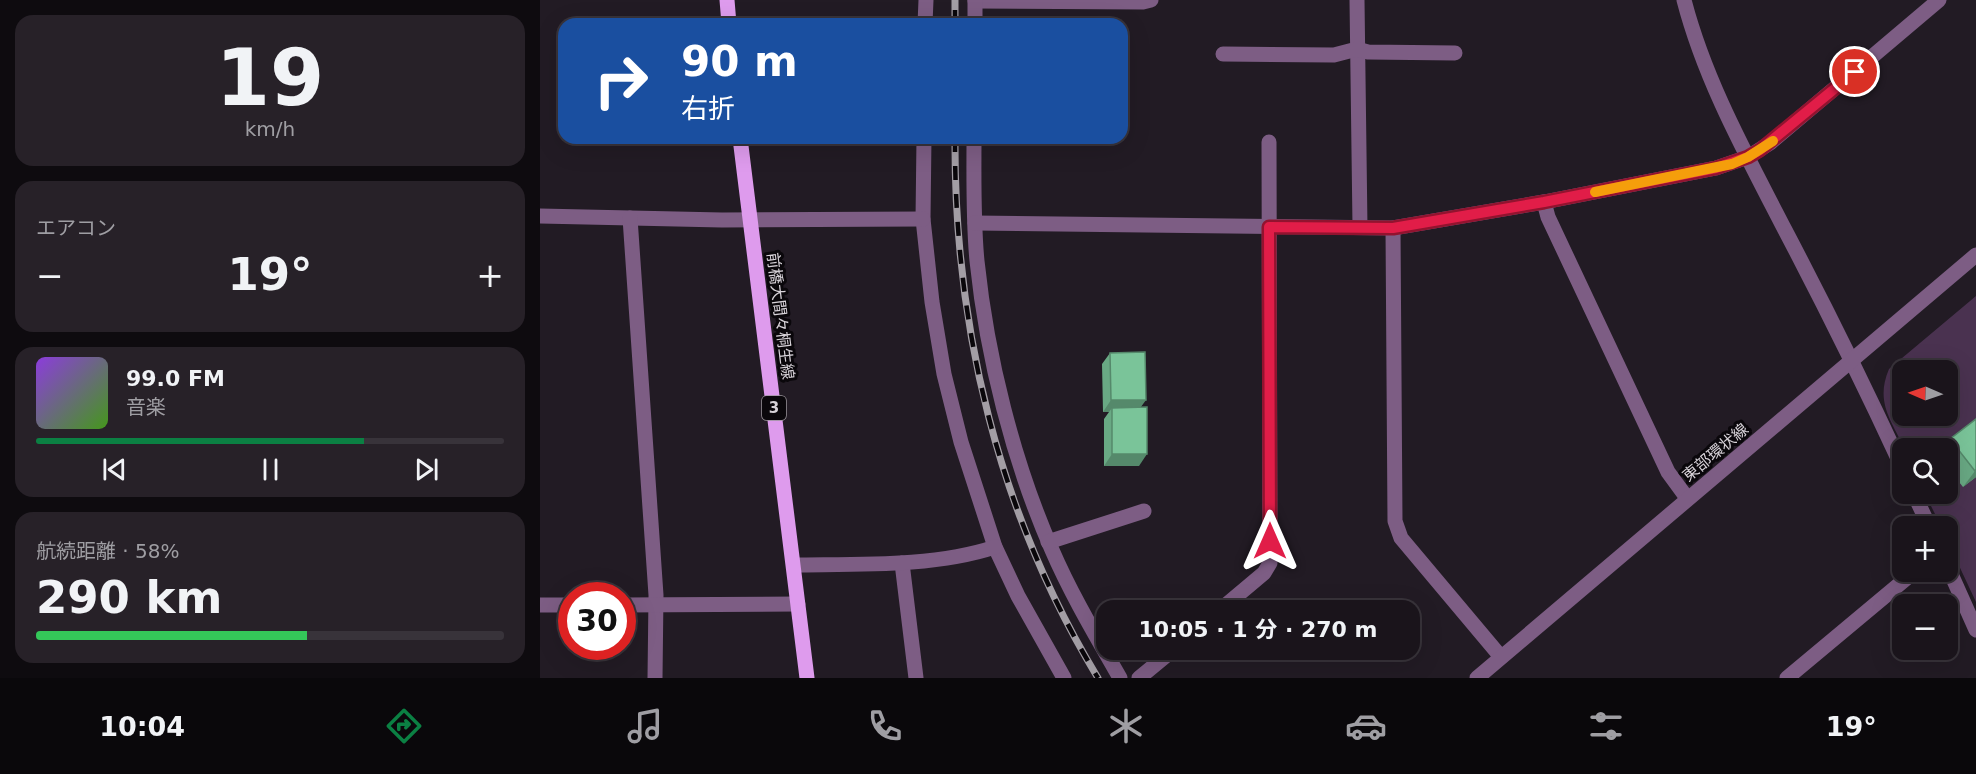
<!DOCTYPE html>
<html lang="ja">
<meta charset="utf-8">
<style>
:root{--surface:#1a141b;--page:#272128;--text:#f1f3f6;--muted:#9f9ea3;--line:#38333a;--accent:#0b8043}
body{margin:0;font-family:"DejaVu Sans","Noto Sans JP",sans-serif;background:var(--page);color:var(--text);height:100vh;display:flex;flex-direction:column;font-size:22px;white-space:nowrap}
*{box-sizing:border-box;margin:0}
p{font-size:20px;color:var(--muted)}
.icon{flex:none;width:33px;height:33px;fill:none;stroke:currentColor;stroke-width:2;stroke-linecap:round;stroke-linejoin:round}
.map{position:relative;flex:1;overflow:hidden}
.side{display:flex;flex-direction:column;gap:15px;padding:15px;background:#0e0b0f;width:540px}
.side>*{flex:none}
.hud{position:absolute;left:18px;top:18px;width:570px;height:126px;border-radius:18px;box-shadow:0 6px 24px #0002,0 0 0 2px var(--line);background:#1a4fa0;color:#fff;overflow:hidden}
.needle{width:39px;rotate:272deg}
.controls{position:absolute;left:1352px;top:360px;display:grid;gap:12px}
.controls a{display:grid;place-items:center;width:66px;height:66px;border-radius:12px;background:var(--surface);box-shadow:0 6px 24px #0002,0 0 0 2px var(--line);font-size:30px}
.speed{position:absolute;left:18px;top:582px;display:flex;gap:12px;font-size:30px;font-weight:700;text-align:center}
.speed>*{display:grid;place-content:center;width:78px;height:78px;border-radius:50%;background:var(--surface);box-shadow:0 6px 24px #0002,0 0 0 2px var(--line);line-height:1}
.speed .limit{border:9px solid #d22;background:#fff;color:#111}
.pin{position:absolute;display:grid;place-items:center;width:51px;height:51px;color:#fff;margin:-26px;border:3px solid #fff;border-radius:50%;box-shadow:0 2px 6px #0007}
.me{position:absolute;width:66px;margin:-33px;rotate:0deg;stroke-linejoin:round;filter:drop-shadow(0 0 4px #0008)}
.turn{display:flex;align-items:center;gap:21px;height:126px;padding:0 24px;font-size:27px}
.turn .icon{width:78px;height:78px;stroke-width:2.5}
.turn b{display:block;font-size:42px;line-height:51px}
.big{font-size:45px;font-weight:700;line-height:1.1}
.side .widget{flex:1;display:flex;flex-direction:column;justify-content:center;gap:9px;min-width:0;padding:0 21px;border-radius:18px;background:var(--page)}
.side .dial{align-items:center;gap:0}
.dial b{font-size:78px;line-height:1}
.song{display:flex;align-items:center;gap:18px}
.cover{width:72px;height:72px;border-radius:9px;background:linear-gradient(135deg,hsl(270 70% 55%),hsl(100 70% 35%))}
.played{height:6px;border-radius:3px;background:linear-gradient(90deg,var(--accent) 70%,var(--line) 70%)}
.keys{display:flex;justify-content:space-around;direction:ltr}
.heat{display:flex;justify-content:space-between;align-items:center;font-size:33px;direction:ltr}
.charge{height:9px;border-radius:4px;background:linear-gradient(90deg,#34c759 58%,var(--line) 0)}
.trip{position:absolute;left:556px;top:600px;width:324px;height:60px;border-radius:18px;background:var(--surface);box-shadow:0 6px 24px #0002,0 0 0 2px var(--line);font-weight:700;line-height:60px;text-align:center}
.tab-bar{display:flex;height:96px;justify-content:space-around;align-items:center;background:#0a080b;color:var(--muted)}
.tab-bar .icon{width:42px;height:42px}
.tab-bar .selected{color:var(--accent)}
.tab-bar b{font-size:27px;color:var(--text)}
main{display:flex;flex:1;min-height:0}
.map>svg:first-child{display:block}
.green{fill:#4a3250;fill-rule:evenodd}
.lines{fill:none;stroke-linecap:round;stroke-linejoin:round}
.minor{stroke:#7d5d84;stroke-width:15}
.major{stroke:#de9bed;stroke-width:15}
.rail-casing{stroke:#a39ea5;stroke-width:7}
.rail{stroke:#0a070b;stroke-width:4.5;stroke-dasharray:14;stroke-linecap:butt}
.wall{fill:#69a984}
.shaded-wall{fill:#55896b}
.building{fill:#7ac499;stroke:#55896b;stroke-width:1.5}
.route-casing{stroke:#92132f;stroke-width:15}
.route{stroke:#e11d48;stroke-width:10}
.slow{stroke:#f59e0b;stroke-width:10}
.labels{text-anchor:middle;stroke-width:6;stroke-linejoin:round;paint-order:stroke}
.shield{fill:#0a070b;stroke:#9a959a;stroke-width:1.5}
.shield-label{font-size:15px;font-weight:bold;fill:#d7d2d8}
.street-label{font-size:16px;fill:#d7d2d8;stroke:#0a070b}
</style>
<main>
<section class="side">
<div class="widget dial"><b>19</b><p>km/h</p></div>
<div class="widget"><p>エアコン</p>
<div class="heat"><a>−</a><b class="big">19°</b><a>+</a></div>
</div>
<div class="widget">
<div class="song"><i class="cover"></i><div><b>99.0 FM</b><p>音楽</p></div></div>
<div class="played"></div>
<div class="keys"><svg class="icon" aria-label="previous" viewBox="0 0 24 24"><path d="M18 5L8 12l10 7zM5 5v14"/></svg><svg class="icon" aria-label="pause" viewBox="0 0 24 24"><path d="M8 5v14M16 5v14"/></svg><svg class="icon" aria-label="next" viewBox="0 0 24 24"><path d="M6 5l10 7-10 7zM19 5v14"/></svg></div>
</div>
<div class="widget"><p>航続距離 · 58%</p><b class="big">290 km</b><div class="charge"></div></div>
</section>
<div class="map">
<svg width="1436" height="678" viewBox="0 0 1436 678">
<rect width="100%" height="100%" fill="#221b24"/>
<path class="green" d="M1436,296V602L1407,540V526H1401L1385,494H1407V448H1364C1351,419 1335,402 1349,369ZM1362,370H1407V416H1362Z"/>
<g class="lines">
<g class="minor">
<polyline points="817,0 820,227"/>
<path d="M1144,0C1165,81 1207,156 1245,230C1286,308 1325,387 1362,467"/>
<polyline points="435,1 603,2 611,0"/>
<polyline points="385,24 386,0"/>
<polyline points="435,24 435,0"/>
<polyline points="683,54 794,55 817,49 828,52 915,53"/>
<polyline points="384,138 383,219 392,302 404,374 421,442 455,547 478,596 524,678"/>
<path d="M434,138C434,179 433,220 437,261C447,357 473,461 512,550C531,594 556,636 580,678"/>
<polyline points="1004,202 1008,217 1128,472 1147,498"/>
<polyline points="0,216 182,220 383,219"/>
<polyline points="90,218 116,595 115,678"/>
<polyline points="435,223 853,228 1004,202 1176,168 1208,157 1230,143 1399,0"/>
<polyline points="853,228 855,521 861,538 961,657"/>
<polyline points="1374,494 1389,526"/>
<polyline points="508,542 604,511"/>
<polyline points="362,563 376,678"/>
<path d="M254,565C318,564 395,567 455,547"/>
<polyline points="1407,565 1436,630"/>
<polyline points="0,605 32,605"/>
<polyline points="82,605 258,604"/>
<polyline points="680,610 724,573 730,563 729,142"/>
<polyline points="599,678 633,650"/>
<polyline points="937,678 1436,255"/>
<polyline points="1247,678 1374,572"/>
</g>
<g class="major">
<polyline points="187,0 189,24"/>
<polyline points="200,138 267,678"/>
</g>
<g class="rail-casing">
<g id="rail">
<polyline points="415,24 415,0"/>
<path d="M415,138C414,328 459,515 558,678"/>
</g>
</g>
<use href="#rail" class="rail"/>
</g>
<g class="wall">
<polygon points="570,353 601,407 599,466 564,466 564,419 569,412 563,412 562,364"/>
<polygon points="1436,419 1436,477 1423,487 1407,467 1407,448 1404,448 1410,439"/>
</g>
<g class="shaded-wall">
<polygon points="571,400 606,400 598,411 572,408 569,412 563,412"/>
<polygon points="572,454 607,454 599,466 564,466"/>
<polygon points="1436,469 1436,477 1423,487 1435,471"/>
</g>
<g class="building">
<polygon points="605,352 606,400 571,400 570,353"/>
<polygon points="607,407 607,454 572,454 572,408"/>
<polygon points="1436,419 1436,469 1435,471 1410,439"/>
</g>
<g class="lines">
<g class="route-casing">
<polyline id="route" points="730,541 729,227 853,228 1004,202 1176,168 1208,157 1220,150 1315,72"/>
</g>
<use href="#route" class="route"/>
<polyline class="slow" points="1055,192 1192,164 1208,157 1233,141"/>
</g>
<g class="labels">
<rect class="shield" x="222" y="396" width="24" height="24" rx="4.5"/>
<g class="shield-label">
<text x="234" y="413">3</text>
</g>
<g class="street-label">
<text transform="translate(241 316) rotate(83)" y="6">前橋大間々桐生線</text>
<text transform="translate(1175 452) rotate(-40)" y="6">東部環状線</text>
</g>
</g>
</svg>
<div class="controls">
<a><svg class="needle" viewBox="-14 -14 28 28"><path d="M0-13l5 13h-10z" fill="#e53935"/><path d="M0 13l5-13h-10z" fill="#9f9ea3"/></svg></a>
<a><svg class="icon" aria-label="search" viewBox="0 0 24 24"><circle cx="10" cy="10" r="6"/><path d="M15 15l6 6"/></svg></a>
<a>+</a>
<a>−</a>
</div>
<div class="speed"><div class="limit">30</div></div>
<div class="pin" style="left:1315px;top:72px;background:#d93025"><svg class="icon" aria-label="arrive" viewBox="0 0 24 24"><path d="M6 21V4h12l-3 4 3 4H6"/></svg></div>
<svg class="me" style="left:730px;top:541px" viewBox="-20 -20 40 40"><path d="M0-17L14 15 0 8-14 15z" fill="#e11d48" stroke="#fff" stroke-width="4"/></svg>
<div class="trip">10:05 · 1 分 · 270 m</div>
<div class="hud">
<div class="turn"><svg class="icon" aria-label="right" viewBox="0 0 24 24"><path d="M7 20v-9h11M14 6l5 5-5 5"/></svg><div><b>90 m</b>右折</div></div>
</div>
</div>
</main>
<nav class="tab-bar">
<b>10:04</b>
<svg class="icon selected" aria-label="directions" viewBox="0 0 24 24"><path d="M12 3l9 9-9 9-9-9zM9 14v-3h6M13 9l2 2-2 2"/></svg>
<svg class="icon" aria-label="music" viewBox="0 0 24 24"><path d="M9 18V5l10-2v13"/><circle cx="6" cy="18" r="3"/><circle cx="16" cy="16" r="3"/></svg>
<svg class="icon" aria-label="phone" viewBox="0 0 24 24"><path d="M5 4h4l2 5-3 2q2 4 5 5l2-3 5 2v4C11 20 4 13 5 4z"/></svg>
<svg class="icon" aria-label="climate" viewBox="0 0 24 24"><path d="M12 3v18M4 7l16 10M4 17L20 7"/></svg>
<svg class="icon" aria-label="car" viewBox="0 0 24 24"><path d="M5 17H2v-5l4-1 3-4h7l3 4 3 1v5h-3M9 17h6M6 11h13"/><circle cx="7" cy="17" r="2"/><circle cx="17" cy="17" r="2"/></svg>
<svg class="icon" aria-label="filters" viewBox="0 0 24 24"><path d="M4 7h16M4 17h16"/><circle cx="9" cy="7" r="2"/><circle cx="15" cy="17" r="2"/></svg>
<b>19°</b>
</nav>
